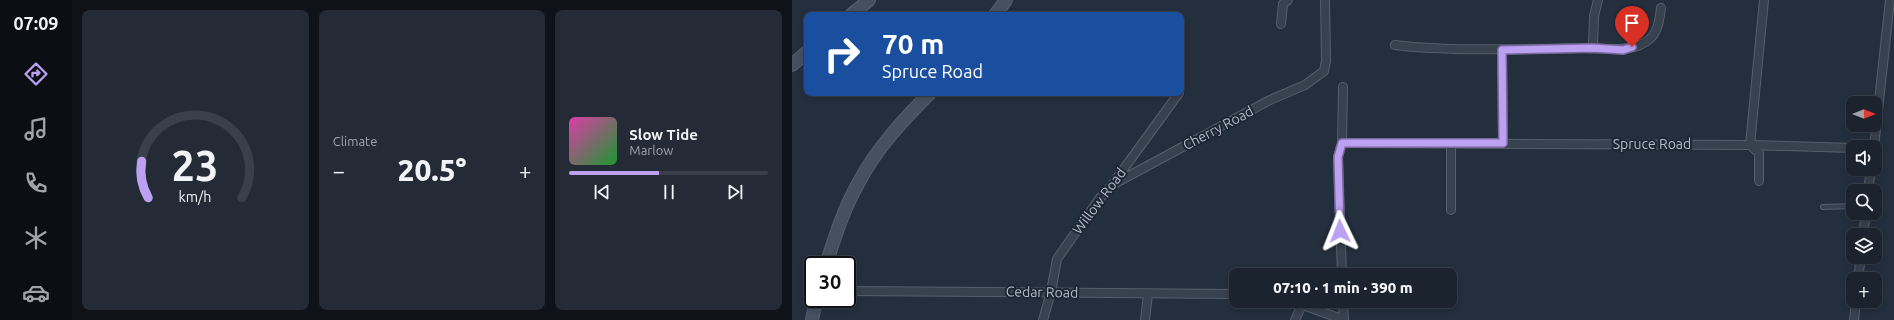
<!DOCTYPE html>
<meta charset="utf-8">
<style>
:root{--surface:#1b232e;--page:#242b36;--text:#f1f3f6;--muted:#a0a4aa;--line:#39404a;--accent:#bca0f2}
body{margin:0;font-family:Ubuntu,sans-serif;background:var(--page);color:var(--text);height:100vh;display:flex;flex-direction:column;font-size:15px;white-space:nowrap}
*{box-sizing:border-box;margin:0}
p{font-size:13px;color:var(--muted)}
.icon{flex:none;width:22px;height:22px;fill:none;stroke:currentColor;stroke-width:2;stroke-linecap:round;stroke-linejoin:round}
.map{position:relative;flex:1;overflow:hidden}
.side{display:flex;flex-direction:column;gap:10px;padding:10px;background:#0f1319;width:720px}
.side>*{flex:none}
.guide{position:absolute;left:12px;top:12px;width:380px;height:84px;border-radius:8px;box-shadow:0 2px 6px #0003,0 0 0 1px var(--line);background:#1a4fa0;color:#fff;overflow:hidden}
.needle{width:26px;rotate:90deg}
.tools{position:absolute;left:1054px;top:96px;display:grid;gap:8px}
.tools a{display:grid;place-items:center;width:36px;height:36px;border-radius:8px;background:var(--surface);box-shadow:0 2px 6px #0003,0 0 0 1px var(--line);font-size:20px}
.speed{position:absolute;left:12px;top:256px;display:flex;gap:8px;font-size:20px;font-weight:700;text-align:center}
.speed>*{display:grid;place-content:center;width:52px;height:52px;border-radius:50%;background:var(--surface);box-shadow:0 2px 6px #0003,0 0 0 1px var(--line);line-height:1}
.speed .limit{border:2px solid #111;border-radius:6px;background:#fff;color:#111}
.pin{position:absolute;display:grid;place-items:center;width:34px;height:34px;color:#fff;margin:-41px -17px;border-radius:50% 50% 50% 0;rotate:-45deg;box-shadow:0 0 4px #0007}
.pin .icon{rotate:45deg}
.me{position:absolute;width:44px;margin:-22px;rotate:358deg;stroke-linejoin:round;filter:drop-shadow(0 0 3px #0008)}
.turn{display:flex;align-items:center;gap:14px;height:84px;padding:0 12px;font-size:18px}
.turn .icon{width:52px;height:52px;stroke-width:2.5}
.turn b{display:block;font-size:28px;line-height:34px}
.big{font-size:30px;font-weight:800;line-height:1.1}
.side .widget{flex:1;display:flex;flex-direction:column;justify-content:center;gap:6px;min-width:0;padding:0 14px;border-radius:8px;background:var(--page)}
.side .dial{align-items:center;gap:0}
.dial svg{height:104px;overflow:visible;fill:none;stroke:var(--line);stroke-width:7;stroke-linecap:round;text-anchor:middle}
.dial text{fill:var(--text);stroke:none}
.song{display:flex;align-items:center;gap:12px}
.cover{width:48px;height:48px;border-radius:6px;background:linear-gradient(135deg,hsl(320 70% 55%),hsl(130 70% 35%))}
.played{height:4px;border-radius:2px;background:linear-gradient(90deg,var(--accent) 45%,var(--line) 45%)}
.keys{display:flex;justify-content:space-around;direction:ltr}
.heat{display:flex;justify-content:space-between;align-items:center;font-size:22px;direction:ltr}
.side .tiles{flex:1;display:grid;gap:10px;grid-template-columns:repeat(3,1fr)}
.trip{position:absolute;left:437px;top:268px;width:228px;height:40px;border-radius:8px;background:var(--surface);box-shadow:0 2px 6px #0003,0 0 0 1px var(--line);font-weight:800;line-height:40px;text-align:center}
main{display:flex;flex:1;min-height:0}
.tab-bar{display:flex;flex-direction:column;width:72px;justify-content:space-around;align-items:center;background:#0b0e12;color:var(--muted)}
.tab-bar .icon{width:28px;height:28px}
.tab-bar .on{color:var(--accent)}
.tab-bar b{font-size:18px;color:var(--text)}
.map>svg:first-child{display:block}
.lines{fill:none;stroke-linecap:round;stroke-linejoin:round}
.lane-casing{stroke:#565f6c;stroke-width:6}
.street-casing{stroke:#565f6c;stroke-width:10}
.secondary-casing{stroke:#565f6c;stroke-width:14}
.lane{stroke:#38414e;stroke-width:4}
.street{stroke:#38414e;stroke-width:8}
.secondary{stroke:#465061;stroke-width:12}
.route-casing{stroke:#7a689d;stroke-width:10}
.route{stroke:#bca0f2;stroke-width:7}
.labels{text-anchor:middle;stroke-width:4;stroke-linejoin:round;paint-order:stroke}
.street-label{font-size:14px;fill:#b4bcc9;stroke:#1d2633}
</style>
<main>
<nav class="tab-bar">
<b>07:09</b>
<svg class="icon on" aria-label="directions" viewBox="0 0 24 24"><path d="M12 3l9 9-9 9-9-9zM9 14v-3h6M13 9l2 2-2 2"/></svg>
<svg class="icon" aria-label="music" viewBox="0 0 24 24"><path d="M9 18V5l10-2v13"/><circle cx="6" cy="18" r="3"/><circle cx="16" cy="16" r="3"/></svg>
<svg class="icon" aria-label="phone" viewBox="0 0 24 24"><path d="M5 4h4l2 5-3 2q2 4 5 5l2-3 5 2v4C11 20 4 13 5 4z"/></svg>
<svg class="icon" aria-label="climate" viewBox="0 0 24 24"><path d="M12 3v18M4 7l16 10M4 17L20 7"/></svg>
<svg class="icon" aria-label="car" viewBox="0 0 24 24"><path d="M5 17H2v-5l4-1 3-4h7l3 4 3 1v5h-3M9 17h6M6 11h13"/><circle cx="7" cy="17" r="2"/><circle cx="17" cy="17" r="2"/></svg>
</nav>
<section class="side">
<div class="tiles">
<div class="widget dial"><svg viewBox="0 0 100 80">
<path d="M14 69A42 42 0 1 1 86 69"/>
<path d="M14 69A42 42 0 0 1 9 41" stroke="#bca0f2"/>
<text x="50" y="56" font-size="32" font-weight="700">23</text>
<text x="50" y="72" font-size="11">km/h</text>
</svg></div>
<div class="widget"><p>Climate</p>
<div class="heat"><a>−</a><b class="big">20.5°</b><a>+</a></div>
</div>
<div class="widget">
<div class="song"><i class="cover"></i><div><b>Slow Tide</b><p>Marlow</p></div></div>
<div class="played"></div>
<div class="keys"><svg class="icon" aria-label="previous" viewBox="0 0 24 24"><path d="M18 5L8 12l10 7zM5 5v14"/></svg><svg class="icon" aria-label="pause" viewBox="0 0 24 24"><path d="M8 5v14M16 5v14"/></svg><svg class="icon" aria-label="next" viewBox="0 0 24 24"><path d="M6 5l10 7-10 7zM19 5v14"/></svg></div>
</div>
</div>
</section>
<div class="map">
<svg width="1102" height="320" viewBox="0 0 1102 320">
<rect width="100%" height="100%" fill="#242f3e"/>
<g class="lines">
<g class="lane-casing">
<polyline id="lane" points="1031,207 1061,206"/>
</g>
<g class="street-casing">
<g id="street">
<polyline points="489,24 491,4 496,0"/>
<path d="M603,45C623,48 643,48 663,49C706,50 748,49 791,48C810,48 829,52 848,45C865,38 867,25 869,8"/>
<polyline points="801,48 802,16 806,0"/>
<polyline points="710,50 711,143"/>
<polyline points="550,143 958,145 1061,148"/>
<polyline points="1082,147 1098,0"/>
<polyline points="967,181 967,153 958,145 972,0"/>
<polyline points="320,185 478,100 513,85 532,71 534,61 533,0"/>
<polyline points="1076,191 1079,169"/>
<polyline points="659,210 659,143"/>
<polyline points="1071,235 1074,213"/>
<polyline points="550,275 546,157 550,143 551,87"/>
<polyline points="1066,279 1069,257"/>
<polyline points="55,291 444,294"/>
<polyline points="500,301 552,320 551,301"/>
<polyline points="251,320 259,292 265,259 307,199 320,185 387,93"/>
<polyline points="353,320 356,294"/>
<polyline points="503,320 510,305"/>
<polyline points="1062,320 1064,301"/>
</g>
</g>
<g class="secondary-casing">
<g id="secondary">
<polyline points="59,15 77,0"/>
<polyline points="203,15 214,0"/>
<polyline points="0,65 15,52"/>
<path d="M34,265C43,236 52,208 67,182C84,149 112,119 138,93"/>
<polyline points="20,320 24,299"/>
</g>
</g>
<use href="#lane" class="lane"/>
<use href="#street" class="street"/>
<use href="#secondary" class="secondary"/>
</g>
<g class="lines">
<g class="route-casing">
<polyline id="route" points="548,231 546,157 550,143 711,143 710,50 801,48 831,50 840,47"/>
</g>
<use href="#route" class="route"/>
</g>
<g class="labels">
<g class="street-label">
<text transform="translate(426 128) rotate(-28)" y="5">Cherry Road</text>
<text x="860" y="149">Spruce Road</text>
<text transform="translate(307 201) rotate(-53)" y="5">Willow Road</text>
<text transform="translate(250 292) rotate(1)" y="5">Cedar Road</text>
</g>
</g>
</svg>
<div class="tools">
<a><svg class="needle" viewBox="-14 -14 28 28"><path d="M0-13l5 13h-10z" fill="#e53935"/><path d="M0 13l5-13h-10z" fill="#a0a4aa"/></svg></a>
<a><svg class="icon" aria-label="sound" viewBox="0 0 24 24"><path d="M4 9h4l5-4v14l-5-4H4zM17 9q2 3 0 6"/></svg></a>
<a><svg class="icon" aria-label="search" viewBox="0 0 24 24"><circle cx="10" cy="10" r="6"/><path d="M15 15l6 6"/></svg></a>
<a><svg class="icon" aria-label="layers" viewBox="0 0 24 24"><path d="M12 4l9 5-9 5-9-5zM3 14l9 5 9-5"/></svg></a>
<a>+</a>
</div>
<div class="speed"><div class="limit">30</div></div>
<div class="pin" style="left:840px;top:47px;background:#d93025"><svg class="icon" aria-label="arrive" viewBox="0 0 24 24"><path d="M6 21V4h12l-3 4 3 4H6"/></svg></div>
<svg class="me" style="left:548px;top:231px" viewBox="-20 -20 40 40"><path d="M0-17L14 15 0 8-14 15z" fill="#bca0f2" stroke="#fff" stroke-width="4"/></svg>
<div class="trip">07:10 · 1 min · 390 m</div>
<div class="guide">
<div class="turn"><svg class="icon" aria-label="right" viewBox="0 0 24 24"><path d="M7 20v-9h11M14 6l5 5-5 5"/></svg><div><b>70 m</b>Spruce Road</div></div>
</div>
</div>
</main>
